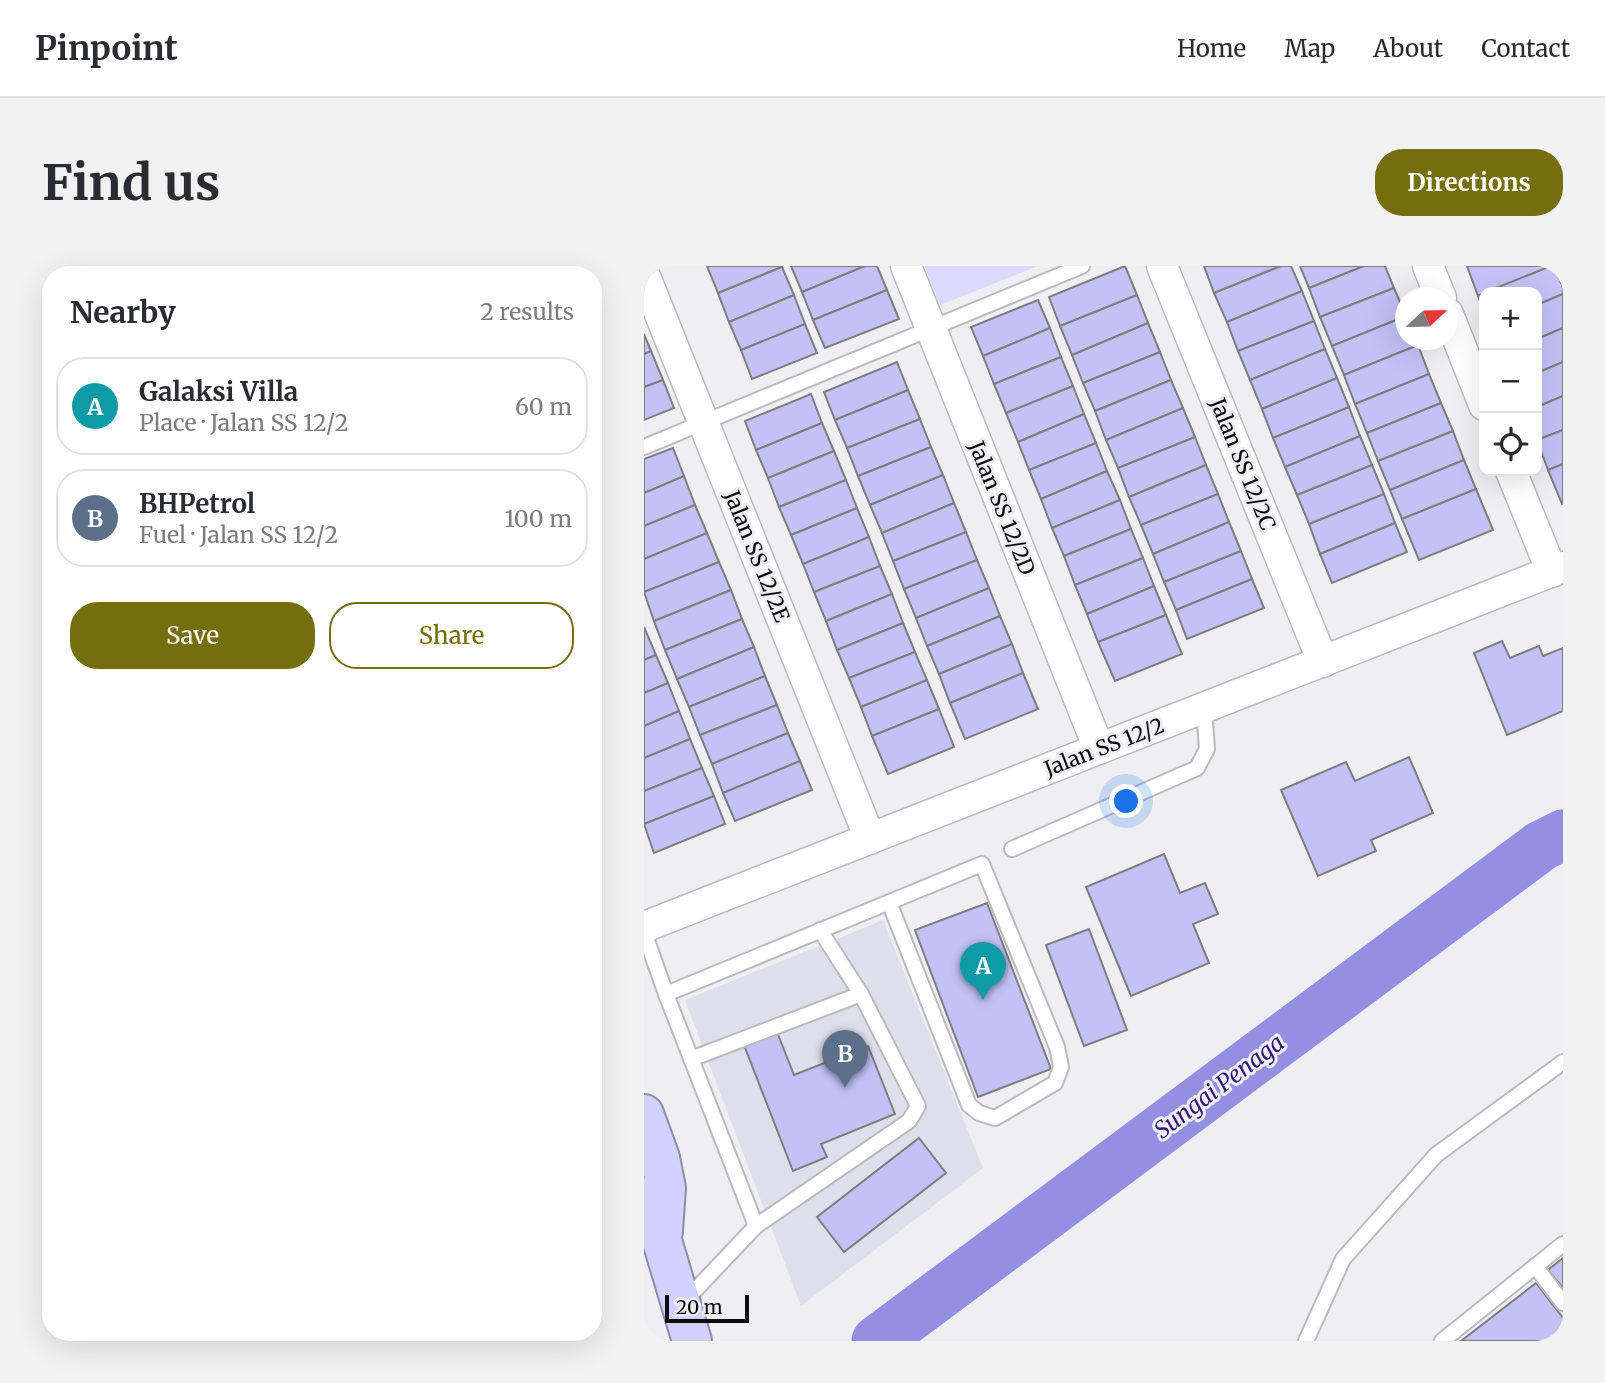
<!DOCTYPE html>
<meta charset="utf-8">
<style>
:root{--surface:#fff;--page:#f2f2f3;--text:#2b2b33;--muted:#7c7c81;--line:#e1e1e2;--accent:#756e0c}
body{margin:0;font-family:Merriweather,serif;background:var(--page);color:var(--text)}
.controls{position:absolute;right:21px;top:21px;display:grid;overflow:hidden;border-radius:14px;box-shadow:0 7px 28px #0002}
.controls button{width:63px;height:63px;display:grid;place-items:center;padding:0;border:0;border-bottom:2px solid var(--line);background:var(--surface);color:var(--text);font:35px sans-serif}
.compass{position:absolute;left:751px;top:21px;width:63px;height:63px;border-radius:50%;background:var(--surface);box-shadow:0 7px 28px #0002;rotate:68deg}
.scale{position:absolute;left:21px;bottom:18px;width:84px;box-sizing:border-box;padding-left:7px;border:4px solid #0c0c0d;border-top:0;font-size:19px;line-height:24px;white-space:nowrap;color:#0c0c0d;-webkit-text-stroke:5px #efeff3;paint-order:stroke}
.you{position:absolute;left:483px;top:536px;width:24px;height:24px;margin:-18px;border:5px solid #fff;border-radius:50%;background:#1a73e8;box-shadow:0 0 0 10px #1a73e833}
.badge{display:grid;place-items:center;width:46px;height:46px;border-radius:50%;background:var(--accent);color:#fff;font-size:23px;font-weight:700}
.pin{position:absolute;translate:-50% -58px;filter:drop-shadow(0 2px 4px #0008)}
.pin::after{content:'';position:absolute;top:37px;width:24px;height:21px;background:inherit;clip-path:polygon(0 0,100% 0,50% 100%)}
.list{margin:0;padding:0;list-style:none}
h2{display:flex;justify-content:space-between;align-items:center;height:91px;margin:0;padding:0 28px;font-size:30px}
h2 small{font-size:23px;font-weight:400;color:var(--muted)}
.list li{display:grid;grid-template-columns:46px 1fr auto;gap:21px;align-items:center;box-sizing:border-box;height:98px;margin:0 14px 14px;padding:0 14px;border:2px solid var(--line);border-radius:28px}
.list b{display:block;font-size:26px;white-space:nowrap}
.list p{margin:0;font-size:23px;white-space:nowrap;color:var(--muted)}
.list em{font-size:23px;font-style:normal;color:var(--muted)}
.actions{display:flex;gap:14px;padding:21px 28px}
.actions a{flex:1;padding:16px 0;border:2px solid var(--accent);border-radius:28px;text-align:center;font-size:24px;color:var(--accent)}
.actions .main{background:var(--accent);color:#fff}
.icon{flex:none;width:38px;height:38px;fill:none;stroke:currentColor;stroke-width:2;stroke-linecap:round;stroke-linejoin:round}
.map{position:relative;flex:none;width:919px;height:1075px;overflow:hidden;border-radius:28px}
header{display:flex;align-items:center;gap:42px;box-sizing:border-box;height:98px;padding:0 35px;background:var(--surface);border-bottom:2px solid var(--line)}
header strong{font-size:33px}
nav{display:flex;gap:38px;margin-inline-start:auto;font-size:24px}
.intro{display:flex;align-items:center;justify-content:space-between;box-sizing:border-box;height:168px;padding:0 42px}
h1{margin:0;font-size:49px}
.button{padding:18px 32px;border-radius:28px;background:var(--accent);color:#fff;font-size:24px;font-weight:700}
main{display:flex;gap:42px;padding:0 42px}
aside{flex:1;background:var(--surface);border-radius:28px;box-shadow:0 7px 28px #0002}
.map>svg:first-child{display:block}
.built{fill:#dedfea}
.green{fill:#d9dafd}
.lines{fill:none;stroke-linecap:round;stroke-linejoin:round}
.river{stroke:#938fe3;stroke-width:51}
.building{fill:#c3c2f7;stroke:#7e7e82;stroke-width:2}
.service-casing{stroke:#bababf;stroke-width:18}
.minor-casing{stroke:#bababf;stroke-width:33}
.motorway-casing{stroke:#8c8caa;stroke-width:42}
.service{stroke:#fff;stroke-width:14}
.minor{stroke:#fff;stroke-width:30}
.motorway{stroke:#d1d1fe;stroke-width:38}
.labels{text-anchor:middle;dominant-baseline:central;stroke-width:6;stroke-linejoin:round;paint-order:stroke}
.street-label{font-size:21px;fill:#0c0c0d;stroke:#efeff3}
.water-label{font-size:23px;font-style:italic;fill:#2f1779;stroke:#efeff3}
</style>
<header>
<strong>Pinpoint</strong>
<nav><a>Home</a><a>Map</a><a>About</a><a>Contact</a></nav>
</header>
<div class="intro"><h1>Find us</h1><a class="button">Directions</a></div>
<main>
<aside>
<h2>Nearby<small>2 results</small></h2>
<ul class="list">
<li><span class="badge" style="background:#0f9aa8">A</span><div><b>Galaksi Villa</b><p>Place · Jalan SS 12/2</p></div><em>60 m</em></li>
<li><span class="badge" style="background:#5c6f8a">B</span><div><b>BHPetrol</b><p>Fuel · Jalan SS 12/2</p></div><em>100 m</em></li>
</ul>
<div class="actions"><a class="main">Save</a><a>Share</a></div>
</aside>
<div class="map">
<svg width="919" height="1075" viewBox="0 0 919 1075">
<rect width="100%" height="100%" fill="#efeff3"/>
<!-- built -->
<polygon class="built" points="239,654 339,902 157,1040 41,734"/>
<!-- green -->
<polygon class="green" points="280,0 394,0 296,39"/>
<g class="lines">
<!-- river -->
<polyline class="river" points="233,1075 897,580 919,569"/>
</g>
<!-- building -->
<g class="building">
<polygon points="63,0 138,0 138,1 74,27"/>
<polygon points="147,0 221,0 158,26"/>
<polygon points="221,0 233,0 243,24 169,54 158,26"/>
<polygon points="481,0 493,29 416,60 405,31"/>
<polygon points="560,0 637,0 570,27"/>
<polygon points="637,0 647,0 658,25 583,56 570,27"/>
<polygon points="656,0 720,0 665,22"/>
<polygon points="720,0 741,0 750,22 676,51 665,22"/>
<polygon points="823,0 907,0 834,30"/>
<polygon points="907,0 910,0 919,22 919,28 893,39 893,26 842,26"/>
<polygon points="138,1 150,29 85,56 74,27"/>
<polygon points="750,22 762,50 688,80 676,51"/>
<polygon points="243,24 255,53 181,82 169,54"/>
<polygon points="658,25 670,55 594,85 583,56"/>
<polygon points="840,27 840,46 834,30"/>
<polygon points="919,28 919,62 893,73 893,39"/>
<polygon points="150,29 161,58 97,84 85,56"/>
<polygon points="493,29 504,57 428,89 416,60"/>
<polygon points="394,34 406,62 339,90 327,61"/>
<polygon points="762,50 762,74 771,74 774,79 700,109 688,80"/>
<polygon points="670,55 681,83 606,114 594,85"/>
<polygon points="504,57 516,86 439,117 428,89"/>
<polygon points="161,58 173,87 108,113 97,84"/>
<polygon points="406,62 417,91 350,118 339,90"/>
<polygon points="919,62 919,96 893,107 893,73"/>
<polygon points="0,68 7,85 0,88"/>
<polygon points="774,79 785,108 711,138 700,109"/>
<polygon points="681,83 693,112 618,143 606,114"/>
<polygon points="7,85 19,114 0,121 0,88"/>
<polygon points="516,86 527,114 451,145 439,117"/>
<polygon points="417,91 429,120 362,147 350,118"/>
<polygon points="253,96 264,124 191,154 180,126"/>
<polygon points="919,96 919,130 893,141 893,107"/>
<polygon points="785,108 797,137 723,167 711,138"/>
<polygon points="693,112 705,141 629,172 618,143"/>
<polygon points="19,114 30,142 0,154 0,121"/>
<polygon points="527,114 539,142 462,174 451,145"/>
<polygon points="429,120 440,148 374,176 362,147"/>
<polygon points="264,124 276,153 203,182 191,154"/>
<polygon points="167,128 178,157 112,184 101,155"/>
<polygon points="919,130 919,164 893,174 893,141"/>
<polygon points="797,137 809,165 734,195 723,167"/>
<polygon points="705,141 716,170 641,201 629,172"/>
<polygon points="539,142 551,171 474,202 462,174"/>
<polygon points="440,148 452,177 385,204 374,176"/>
<polygon points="276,153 287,181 214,210 203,182"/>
<polygon points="178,157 190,185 124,212 112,184"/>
<polygon points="919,164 919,198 904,204 893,174"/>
<polygon points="809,165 820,194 746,224 734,195"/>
<polygon points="716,170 728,199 653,229 641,201"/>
<polygon points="551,171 562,199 485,231 474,202"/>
<polygon points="452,177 463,205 397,233 385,204"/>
<polygon points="287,181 299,209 226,239 214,210"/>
<polygon points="29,182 40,210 0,227 0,193"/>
<polygon points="190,185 202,214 135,241 124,212"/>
<polygon points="820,194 832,223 758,253 746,224"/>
<polygon points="919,198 919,237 918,238 904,204"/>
<polygon points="562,199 574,228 497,259 485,231"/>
<polygon points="728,199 740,228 665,258 653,229"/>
<polygon points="463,205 476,234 408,262 397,233"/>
<polygon points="299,209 310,237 238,267 226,239"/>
<polygon points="40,210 51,239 0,260 0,227"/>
<polygon points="202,214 213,242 147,269 135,241"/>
<polygon points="832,223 849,264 775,294 758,253"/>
<polygon points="574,228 585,256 509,288 497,259"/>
<polygon points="740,228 751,257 676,288 665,258"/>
<polygon points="476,234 487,263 420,290 408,262"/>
<polygon points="310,237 322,266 249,295 238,267"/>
<polygon points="51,239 63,267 0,293 0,260"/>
<polygon points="213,242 225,271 159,298 147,269"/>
<polygon points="585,256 597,285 520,316 509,288"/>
<polygon points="751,257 763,286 688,317 676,288"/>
<polygon points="487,263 499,292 431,319 420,290"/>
<polygon points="322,266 333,294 260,323 249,295"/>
<polygon points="63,267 75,296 0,326 0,293"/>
<polygon points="225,271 236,300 170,326 159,298"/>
<polygon points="597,285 608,313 532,344 520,316"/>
<polygon points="499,292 510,320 443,348 431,319"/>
<polygon points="333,294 345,322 272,352 260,323"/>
<polygon points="75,296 87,324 10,355 0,326"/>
<polygon points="236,300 248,328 182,355 170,326"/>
<polygon points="608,313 620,342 543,373 532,344"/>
<polygon points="510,320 522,349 454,376 443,348"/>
<polygon points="345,322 356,350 283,380 272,352"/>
<polygon points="87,324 98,353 21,384 10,355"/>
<polygon points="248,328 259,357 193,384 182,355"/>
<polygon points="522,349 538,388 471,415 454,376"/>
<polygon points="356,350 368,378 295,408 283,380"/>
<polygon points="98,353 110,381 33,413 21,384"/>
<polygon points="259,357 271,386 205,412 193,384"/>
<polygon points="0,361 12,389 0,394"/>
<polygon points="858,375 866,392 895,380 899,390 919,382 919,445 863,469 830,387"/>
<polygon points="368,378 379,407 306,437 295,408"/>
<polygon points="110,381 121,410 45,441 33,413"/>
<polygon points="271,386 283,414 217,441 205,412"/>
<polygon points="12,389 24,417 0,427 0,394"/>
<polygon points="379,407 394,443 321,473 306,437"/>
<polygon points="121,410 133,439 56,469 45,441"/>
<polygon points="283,414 295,443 228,470 217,441"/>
<polygon points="24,417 35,445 0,460 0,427"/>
<polygon points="133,439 144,467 68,498 56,469"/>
<polygon points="295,443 310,481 244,508 228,470"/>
<polygon points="35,445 46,473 0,492 0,460"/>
<polygon points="144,467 156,495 79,527 68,498"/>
<polygon points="46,473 58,502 0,525 0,492"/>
<polygon points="765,491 789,547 727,574 732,585 674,610 637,524 702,496 711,515"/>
<polygon points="156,495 168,524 91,555 79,527"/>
<polygon points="58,502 70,530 0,558 0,525"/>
<polygon points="70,530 81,558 10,587 0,558"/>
<polygon points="520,588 536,627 561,617 574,648 549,658 565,697 487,730 442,621"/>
<polygon points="343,637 407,803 334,831 271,664"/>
<polygon points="445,663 483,764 440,780 402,679"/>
<polygon points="133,766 150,809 224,780 251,848 177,878 183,891 149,905 100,779"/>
<polygon points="275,872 302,907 200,986 173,951"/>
<polygon points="919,992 919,1022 904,1004"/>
<polygon points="892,1017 919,1052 919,1075 817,1075"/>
</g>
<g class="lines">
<!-- service casing -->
<g class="service-casing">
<g id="service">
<polyline points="0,181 438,0"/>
<polyline points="368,583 553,502 563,483 560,442"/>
<polyline points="0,666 22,728 112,960"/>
<polyline points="22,728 338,598 413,781 417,801 411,817 351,852 335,847 325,839 245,636"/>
<polyline points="47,793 217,728"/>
<polyline points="891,1000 919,1037"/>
<polyline points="40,1036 112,960 265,855 274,840 217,728 176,664"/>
<polyline points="662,1075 699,993 792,889 919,796"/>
<polyline points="798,1075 919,978"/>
</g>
</g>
<!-- minor casing -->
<g class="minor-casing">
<g id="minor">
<polyline points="262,0 455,483"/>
<polyline points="518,0 679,396"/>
<polyline points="784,0 797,32"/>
<polyline points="0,8 226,573"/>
<polyline points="804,48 840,139"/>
<polyline points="867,205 908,306"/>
<polyline points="0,661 919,301"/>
</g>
</g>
<!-- motorway casing -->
<g class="motorway-casing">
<g id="motorway">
<polyline points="0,848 16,892 22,922 19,965"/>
<polyline points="0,931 19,978 48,1075"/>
</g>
</g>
<!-- service -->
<use href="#service" class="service"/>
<!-- minor -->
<use href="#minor" class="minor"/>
<!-- motorway -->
<use href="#motorway" class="motorway"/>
</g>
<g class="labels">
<!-- street labels -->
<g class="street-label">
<text transform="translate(599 198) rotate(68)">Jalan SS 12/2C</text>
<text transform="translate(358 242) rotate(68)">Jalan SS 12/2D</text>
<text transform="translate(113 290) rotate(68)">Jalan SS 12/2E</text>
<text transform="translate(460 481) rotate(-21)">Jalan SS 12/2</text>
</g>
<!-- water labels -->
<g class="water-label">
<text transform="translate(575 820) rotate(-37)">Sungai Penaga</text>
</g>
</g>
</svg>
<div class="controls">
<button>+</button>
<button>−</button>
<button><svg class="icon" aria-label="locate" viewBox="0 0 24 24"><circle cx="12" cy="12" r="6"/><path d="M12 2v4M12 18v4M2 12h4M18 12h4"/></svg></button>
</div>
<svg class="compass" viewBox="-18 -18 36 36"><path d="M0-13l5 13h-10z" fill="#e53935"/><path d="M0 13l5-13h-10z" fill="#7c7c81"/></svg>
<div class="scale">20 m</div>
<div class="you"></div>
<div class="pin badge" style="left:339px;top:734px;background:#0f9aa8">A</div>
<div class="pin badge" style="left:201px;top:822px;background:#5c6f8a">B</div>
</div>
</main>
